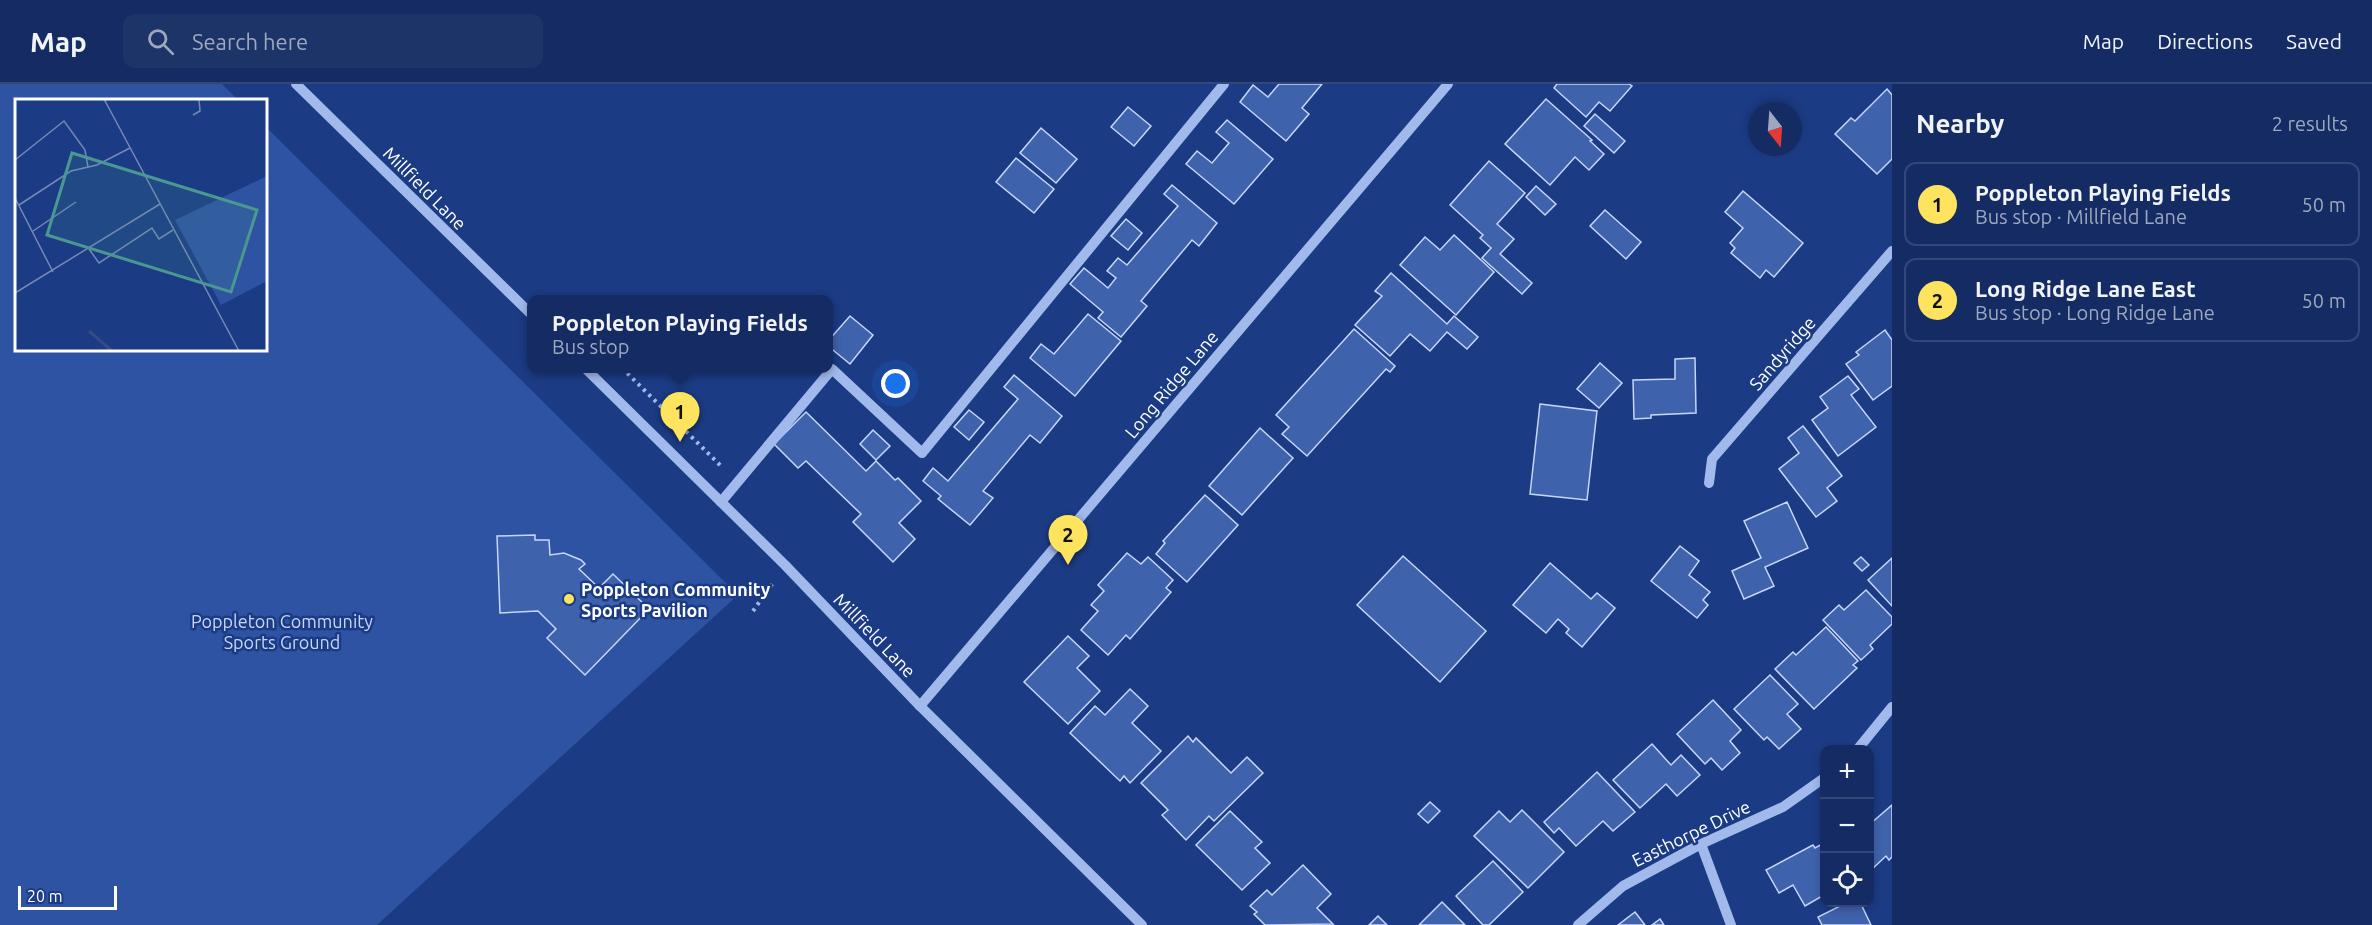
<!DOCTYPE html>
<meta charset="utf-8">
<style>
:root{--surface:#142c63;--page:#1d3469;--text:#f1f3f6;--muted:#9da7be;--line:#334878;--accent:#fde35e}
body{margin:0;font-family:Ubuntu,sans-serif;background:var(--page);color:var(--text)}
.controls{position:absolute;right:18px;bottom:18px;display:grid;overflow:hidden;border-radius:12px;box-shadow:0 3px 9px #0003}
.controls button{width:54px;height:54px;display:grid;place-items:center;padding:0;border:0;border-bottom:2px solid var(--line);background:var(--surface);color:var(--text);font:30px sans-serif}
.compass{position:absolute;left:1748px;top:18px;width:54px;height:54px;border-radius:50%;background:var(--surface);box-shadow:0 3px 9px #0003;rotate:163deg}
.scale{position:absolute;left:18px;bottom:15px;width:99px;box-sizing:border-box;padding-left:6px;border:3px solid #fff;border-top:0;font-size:16px;line-height:21px;white-space:nowrap;color:#fff;-webkit-text-stroke:4px #1b3b84;paint-order:stroke}
.you{position:absolute;left:896px;top:300px;width:21px;height:21px;margin:-15px;border:4px solid #fff;border-radius:50%;background:#1a73e8;box-shadow:0 0 0 9px #1a73e833}
.badge{display:grid;place-items:center;width:39px;height:39px;border-radius:50%;background:var(--accent);color:#111;font-size:20px;font-weight:700}
.pin{position:absolute;translate:-50% -50px;filter:drop-shadow(0 2px 3px #0008)}
.pin::after{content:'';position:absolute;top:32px;width:21px;height:18px;background:inherit;clip-path:polygon(0 0,100% 0,50% 100%)}
.popup{position:absolute;left:527px;top:211px;width:306px;height:78px;box-sizing:border-box;display:grid;place-content:center;border-radius:12px;background:var(--surface);filter:drop-shadow(0 2px 4px #0005);font-size:20px;white-space:nowrap;color:var(--muted)}
.popup b{font-size:22px;color:var(--text)}
.popup::after{content:'';position:absolute;left:50%;top:100%;margin-left:-12px;border:12px solid transparent;border-top-color:var(--surface)}
.list{margin:0;padding:0;list-style:none}
h2{display:flex;justify-content:space-between;align-items:center;height:78px;margin:0;padding:0 24px;font-size:26px}
h2 small{font-size:20px;font-weight:400;color:var(--muted)}
.list li{display:grid;grid-template-columns:39px 1fr auto;gap:18px;align-items:center;box-sizing:border-box;height:84px;margin:0 12px 12px;padding:0 12px;border:2px solid var(--line);border-radius:12px}
.list b{display:block;font-size:22px;white-space:nowrap}
.list p{margin:0;font-size:20px;white-space:nowrap;color:var(--muted)}
.list em{font-size:20px;font-style:normal;color:var(--muted)}
.icon{flex:none;width:33px;height:33px;fill:none;stroke:currentColor;stroke-width:2;stroke-linecap:round;stroke-linejoin:round}
.map{position:relative;flex:none;width:1892px;height:841px;overflow:hidden}
header{display:flex;align-items:center;gap:36px;box-sizing:border-box;height:84px;padding:0 30px;background:var(--surface);border-bottom:2px solid var(--line)}
header strong{font-size:28px}
nav{display:flex;gap:33px;margin-inline-start:auto;font-size:21px}
.search{width:420px;height:54px;background:var(--page);display:flex;align-items:center;gap:15px;box-sizing:border-box;padding:0 21px;border-radius:12px;color:var(--muted);font-size:22px}
main{display:flex}
aside{flex:1;background:var(--surface)}
.map>svg:first-child{display:block}
.green{fill:#2e53a2}
.building{fill:#3f62ac;stroke:#c6d6f8;stroke-width:1.5}
.lines{fill:none;stroke-linecap:round;stroke-linejoin:round}
.path{stroke:#a1b9eb;stroke-width:4;stroke-dasharray:3 4.5;stroke-linecap:butt}
.minor{stroke:#a1b9eb;stroke-width:10}
.poi-dot{fill:#fde35e;stroke:#1b3b84;stroke-width:2}
.labels{text-anchor:middle;dominant-baseline:central;stroke-width:5;stroke-linejoin:round;paint-order:stroke}
.street-label{font-size:18px;fill:#fff;stroke:#1b3b84}
.poi-label{font-size:18px;font-weight:bold;fill:#fff;stroke:#1b3b84;text-anchor:start}
.park-label{font-size:18px;fill:#c6d6f8;stroke:#1b3b84}
.inset-river{fill:none;stroke:#344c83;stroke-width:3}
.inset-road{fill:none;stroke:#7689b5;stroke-width:1.5}
.view{fill:#4b9892;fill-opacity:0.15;stroke:#4b9892;stroke-width:3}
.inset-edge{fill:none;stroke:#fff;stroke-width:3}
</style>
<header>
<strong>Map</strong>
<div class="search"><svg class="icon" aria-label="search" viewBox="0 0 24 24"><circle cx="10" cy="10" r="6"/><path d="M15 15l6 6"/></svg>Search here</div>
<nav><a>Map</a><a>Directions</a><a>Saved</a></nav>
</header>
<main>
<div class="map">
<svg width="1892" height="841" viewBox="0 0 1892 841">
<rect width="100%" height="100%" fill="#1b3b84"/>
<!-- green -->
<polygon class="green" points="0,0 222,0 238,16 16,16 16,266 266,266 266,43 738,511 377,841 0,841"/>
<!-- building -->
<g class="building">
<polygon points="1279,0 1322,0 1302,24 1309,30 1286,57 1240,18 1253,1 1268,13"/>
<polygon points="1557,0 1629,0 1632,2 1610,27 1599,18 1586,33 1554,4"/>
<polygon points="1887,5 1892,11 1892,75 1877,90 1835,50 1851,34 1855,37"/>
<polygon points="1546,15 1592,56 1590,57 1604,70 1589,86 1575,73 1550,101 1505,60"/>
<polygon points="1128,23 1151,42 1134,62 1111,43"/>
<polygon points="1595,30 1625,57 1614,69 1584,42"/>
<polygon points="1227,36 1273,75 1234,120 1186,80 1197,67 1212,79 1229,59 1216,48"/>
<polygon points="1041,44 1077,75 1056,99 1020,69"/>
<polygon points="1016,74 1054,105 1034,129 996,98"/>
<polygon points="1489,77 1525,109 1497,140 1514,155 1500,170 1532,199 1522,210 1482,174 1491,164 1480,154 1483,151 1450,121"/>
<polygon points="1172,101 1217,139 1199,162 1192,156 1141,217 1147,222 1121,253 1098,234 1103,228 1070,200 1084,184 1108,204 1116,194 1107,187 1118,174 1127,181 1178,122 1164,110"/>
<polygon points="1536,102 1556,120 1545,131 1526,113"/>
<polygon points="1743,107 1803,159 1774,193 1766,186 1760,194 1731,169 1735,164 1730,159 1743,144 1725,128"/>
<polygon points="1605,126 1641,158 1626,175 1590,142"/>
<polygon points="1126,135 1142,149 1128,166 1111,152"/>
<polygon points="1454,151 1494,188 1456,231 1400,181 1425,153 1440,166"/>
<polygon points="1391,189 1447,240 1454,232 1478,253 1467,265 1447,248 1430,267 1410,250 1390,272 1355,241 1382,212 1375,207"/>
<polygon points="1088,230 1121,257 1075,312 1030,274 1041,260 1054,270"/>
<polygon points="850,232 873,251 850,280 828,262 828,257"/>
<polygon points="1354,245 1395,282 1390,288 1386,285 1307,372 1282,350 1289,343 1276,331"/>
<polygon points="1885,246 1892,256 1892,302 1873,316 1846,280 1859,271 1856,268"/>
<polygon points="1695,274 1696,329 1651,331 1651,334 1634,335 1633,296 1675,295 1675,275"/>
<polygon points="1600,279 1622,299 1599,324 1577,305"/>
<polygon points="1014,291 1062,332 1040,359 1030,351 983,407 993,414 970,441 938,415 941,412 923,397 933,384 948,397 1018,315 1004,303"/>
<polygon points="1848,292 1859,305 1851,311 1876,343 1838,372 1812,336 1828,324 1820,313"/>
<polygon points="1540,320 1597,327 1587,416 1530,410"/>
<polygon points="969,326 984,338 969,356 954,343"/>
<polygon points="806,328 866,387 876,377 895,396 898,394 921,417 899,439 915,455 893,478 853,438 861,430 806,377 798,384 774,360"/>
<polygon points="1803,342 1842,392 1827,404 1837,417 1816,433 1779,385 1799,369 1788,354"/>
<polygon points="1260,344 1293,374 1242,431 1209,402"/>
<polygon points="873,346 890,362 876,376 860,360"/>
<polygon points="1205,411 1238,441 1187,498 1156,470 1165,459 1163,457"/>
<polygon points="1787,418 1808,464 1765,483 1774,502 1744,515 1732,487 1761,474 1744,437"/>
<polygon points="535,451 535,456 549,456 550,471 564,469 581,476 585,480 579,485 599,504 613,490 649,525 585,591 547,554 556,545 538,527 500,529 497,452"/>
<polygon points="1680,462 1699,477 1689,491 1710,508 1703,516 1708,521 1697,534 1651,497"/>
<polygon points="1127,469 1141,480 1148,473 1173,496 1166,504 1171,508 1130,555 1126,551 1108,571 1081,546 1098,527 1091,521 1104,507 1098,501"/>
<polygon points="1403,472 1486,547 1440,598 1357,521"/>
<polygon points="1861,473 1869,481 1862,487 1854,479"/>
<polygon points="1892,474 1892,522 1868,496"/>
<polygon points="1550,479 1591,515 1597,509 1615,524 1582,563 1566,549 1569,545 1558,535 1546,549 1513,521"/>
<polygon points="1866,506 1892,533 1892,540 1870,561 1873,565 1861,576 1823,536 1839,521 1844,526"/>
<polygon points="1826,543 1858,577 1853,581 1857,584 1814,625 1775,585 1793,568 1796,571"/>
<polygon points="1068,552 1089,572 1077,584 1100,607 1068,640 1024,598"/>
<polygon points="1770,591 1798,620 1787,630 1801,645 1779,665 1767,653 1764,656 1734,625"/>
<polygon points="1130,605 1148,622 1132,639 1161,667 1130,699 1124,692 1120,697 1070,649 1095,622 1105,631"/>
<polygon points="1713,616 1741,646 1730,657 1740,669 1722,686 1711,674 1705,680 1677,650"/>
<polygon points="1188,652 1193,658 1196,654 1231,689 1247,673 1263,689 1214,737 1209,732 1186,756 1162,731 1168,726 1141,699"/>
<polygon points="1652,660 1671,681 1681,671 1700,691 1677,712 1666,700 1640,724 1613,696"/>
<polygon points="1597,688 1635,728 1613,747 1603,737 1576,762 1559,744 1554,749 1544,738"/>
<polygon points="1430,718 1440,727 1428,739 1418,730"/>
<polygon points="1892,721 1892,773 1889,776 1886,772 1871,786 1870,740"/>
<polygon points="1522,726 1564,768 1528,804 1474,752 1499,727 1510,738"/>
<polygon points="1230,727 1262,758 1255,764 1270,779 1242,806 1196,761"/>
<polygon points="1824,759 1824,811 1805,822 1793,801 1779,809 1766,786 1813,761 1815,764"/>
<polygon points="1493,777 1523,808 1489,841 1483,841 1456,812"/>
<polygon points="1303,781 1331,810 1317,824 1333,840 1265,841 1254,830 1257,828 1250,822 1267,806 1272,811"/>
<polygon points="1442,818 1465,841 1419,841"/>
<polygon points="1848,818 1860,818 1871,841 1822,841 1818,833"/>
<polygon points="1635,828 1645,841 1618,841"/>
<polygon points="1378,832 1387,841 1369,841"/>
<polygon points="1660,835 1664,841 1652,841"/>
</g>
<g class="lines">
<!-- path -->
<g class="path">
<polyline points="622,284 722,383"/>
<polyline points="753,527 773,499"/>
</g>
<!-- minor -->
<g class="minor">
<polyline points="296,0 532,231"/>
<polyline points="585,284 785,481 920,622 1142,841"/>
<polyline points="1709,399 1712,375 1892,167"/>
<polyline points="721,418 832,285 922,369 1224,0"/>
<polyline points="920,622 1448,0"/>
<polyline points="1857,666 1892,623"/>
<polyline points="1701,760 1731,841"/>
<polyline points="1578,841 1623,802 1701,760 1783,723 1824,694"/>
</g>
</g>
<!-- markers -->
<circle class="poi-dot" cx="569" cy="515" r="6"/>
<g class="labels">
<!-- street labels -->
<g class="street-label">
<text transform="translate(425 104) rotate(45)">Millfield Lane</text>
<text transform="translate(1782 269) rotate(-49)">Sandyridge</text>
<text transform="translate(1171 300) rotate(-50)">Long Ridge Lane</text>
<text transform="translate(875 551) rotate(46)">Millfield Lane</text>
<text transform="translate(1691 749) rotate(-26)">Easthorpe Drive</text>
</g>
<!-- poi labels -->
<g class="poi-label">
<text x="581" y="505">Poppleton Community<tspan x="581" dy="21">Sports Pavilion</tspan></text>
</g>
<!-- park labels -->
<g class="park-label">
<text x="282" y="537">Poppleton Community<tspan x="282" dy="21">Sports Ground</tspan></text>
</g>
</g>
<!-- overview -->
<g transform="translate(15 15)">
<rect width="252" height="252" fill="#1b3b84"/>
<path d="M 252,77 L 252,182 L 206,206 L 160,121 Z" fill="#2e53a2"/>
<path class="inset-river" d="M 74,232 L 97,252"/>
<path class="inset-road" d="M 89,0 L 224,252M 178,16 L 185,12 L 184,0M 0,61 L 49,22 L 70,51 L 73,68M 0,99 L 38,173M 4,106 L 56,72 L 82,66 L 115,49M 18,132 L 61,103M 74,150 L 84,164 L 137,129 L 144,140 L 158,131M 0,194 L 145,105"/>
<path class="view" d="M 57,54 L 242,111 L 216,193 L 32,136 Z"/>
<rect width="252" height="252" class="inset-edge"/>
</g>
</svg>
<div class="controls">
<button>+</button>
<button>−</button>
<button><svg class="icon" aria-label="locate" viewBox="0 0 24 24"><circle cx="12" cy="12" r="6"/><path d="M12 2v4M12 18v4M2 12h4M18 12h4"/></svg></button>
</div>
<svg class="compass" viewBox="-18 -18 36 36"><path d="M0-13l5 13h-10z" fill="#e53935"/><path d="M0 13l5-13h-10z" fill="#9da7be"/></svg>
<div class="scale">20 m</div>
<div class="you"></div>
<div class="pin badge" style="left:680px;top:358px">1</div>
<div class="popup"><b>Poppleton Playing Fields</b>Bus stop</div>
<div class="pin badge" style="left:1068px;top:481px">2</div>
</div>
<aside>
<h2>Nearby<small>2 results</small></h2>
<ul class="list">
<li><span class="badge">1</span><div><b>Poppleton Playing Fields</b><p>Bus stop · Millfield Lane</p></div><em>50 m</em></li>
<li><span class="badge">2</span><div><b>Long Ridge Lane East</b><p>Bus stop · Long Ridge Lane</p></div><em>50 m</em></li>
</ul>
</aside>
</main>
